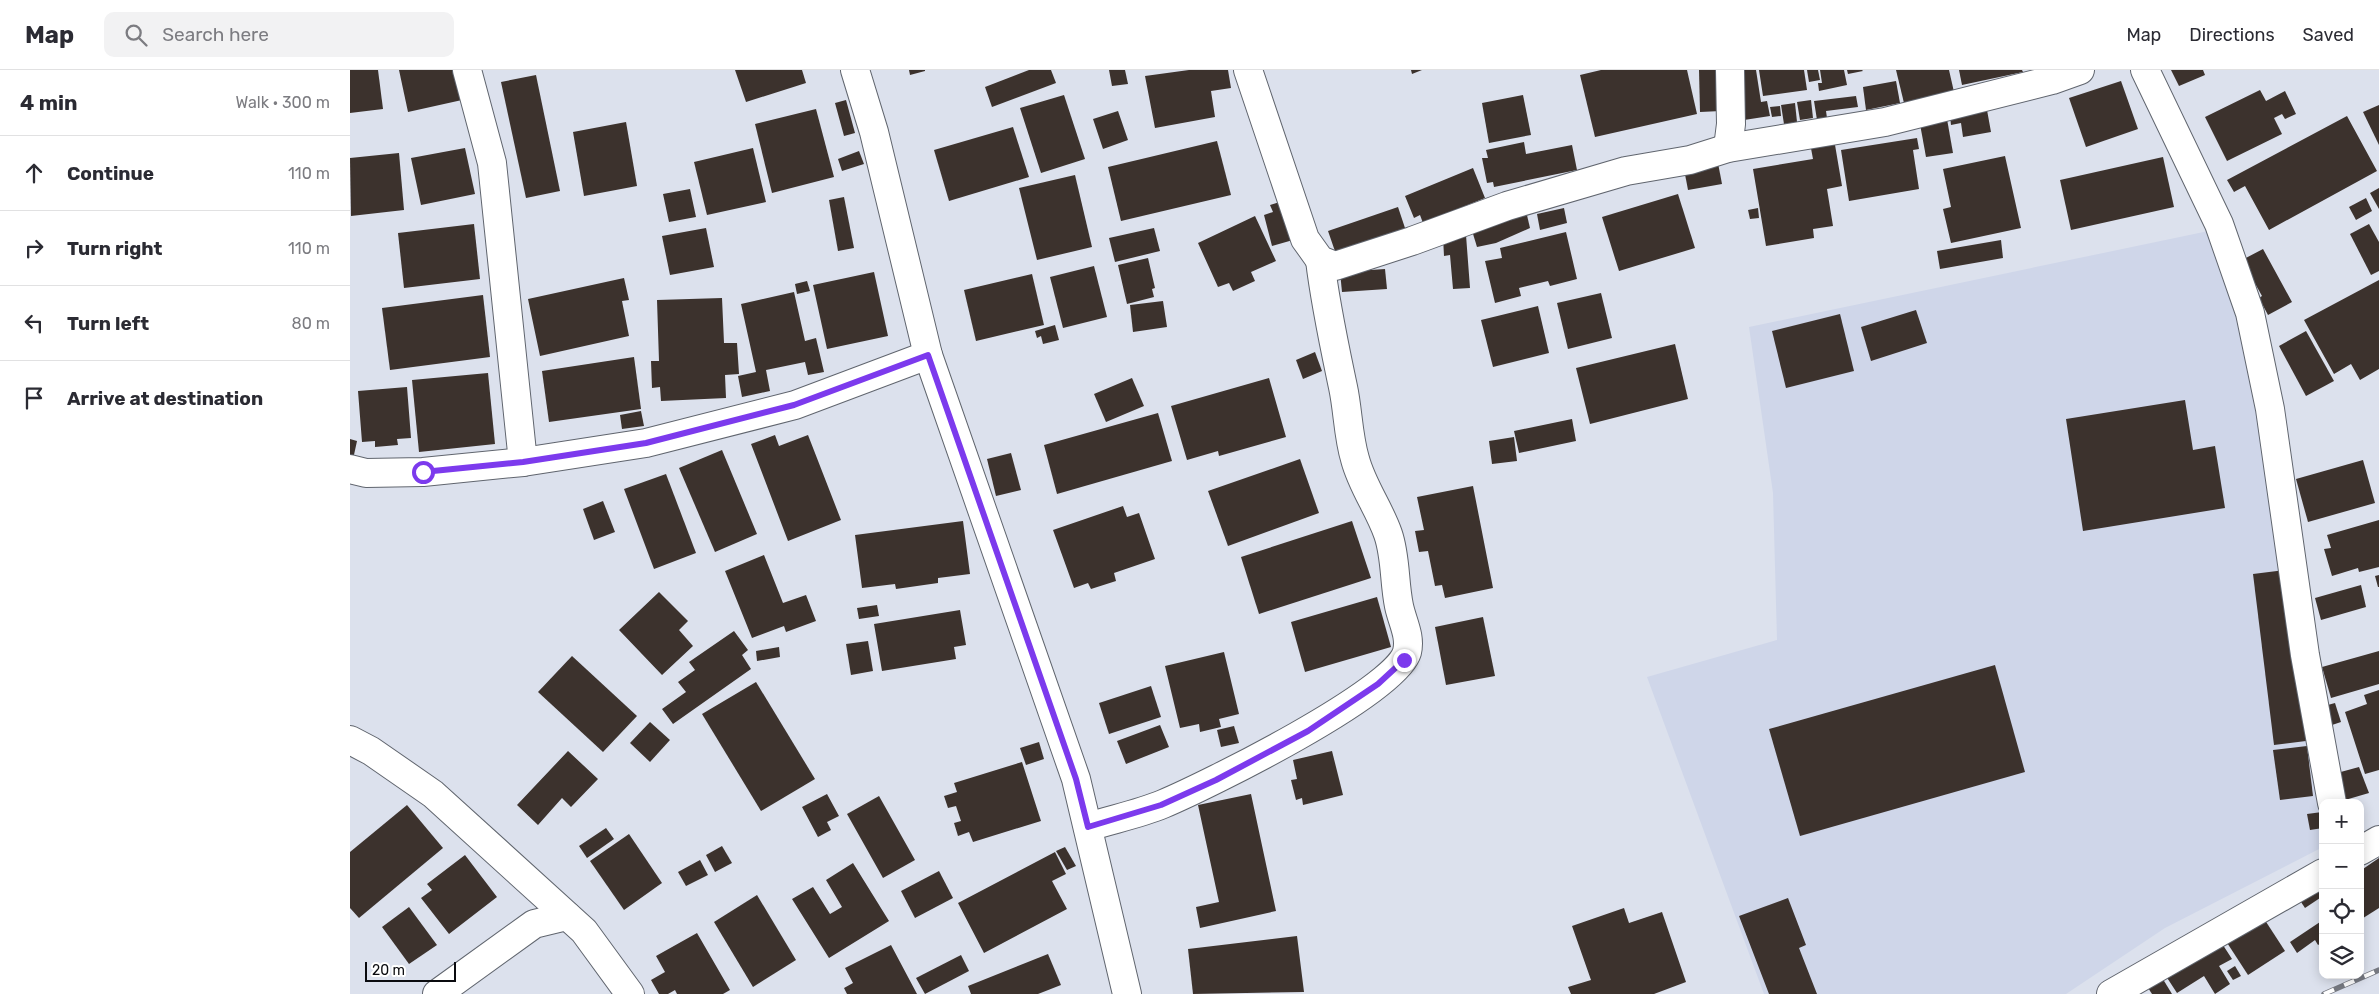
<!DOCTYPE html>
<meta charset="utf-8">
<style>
:root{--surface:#fff;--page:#f2f2f3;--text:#2b2b33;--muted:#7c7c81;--line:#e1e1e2}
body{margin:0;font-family:Rubik,sans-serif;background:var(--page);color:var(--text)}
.controls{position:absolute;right:15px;bottom:15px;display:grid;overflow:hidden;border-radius:10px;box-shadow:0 2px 12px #0003}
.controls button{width:45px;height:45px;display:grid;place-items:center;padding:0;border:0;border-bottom:1px solid var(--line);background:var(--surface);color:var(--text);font:25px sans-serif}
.scale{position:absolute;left:15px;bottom:12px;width:91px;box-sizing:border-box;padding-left:5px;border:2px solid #0a0b0f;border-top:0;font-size:14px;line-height:18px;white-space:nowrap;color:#0a0b0f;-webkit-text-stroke:4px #fff;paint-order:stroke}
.stop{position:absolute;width:15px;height:15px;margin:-11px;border:4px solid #7c3aed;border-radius:50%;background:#fff}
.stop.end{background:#7c3aed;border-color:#fff;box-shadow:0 1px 5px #0008}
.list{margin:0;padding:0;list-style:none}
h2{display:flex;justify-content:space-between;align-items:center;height:65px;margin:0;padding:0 20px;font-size:21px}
h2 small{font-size:16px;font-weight:400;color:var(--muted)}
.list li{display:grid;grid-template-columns:32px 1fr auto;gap:15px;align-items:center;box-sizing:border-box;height:75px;padding:0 20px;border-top:1px solid var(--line)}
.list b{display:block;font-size:19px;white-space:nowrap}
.list em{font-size:16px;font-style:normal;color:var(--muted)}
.icon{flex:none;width:28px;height:28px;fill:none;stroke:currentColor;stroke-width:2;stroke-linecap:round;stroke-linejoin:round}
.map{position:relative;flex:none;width:2029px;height:924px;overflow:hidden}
header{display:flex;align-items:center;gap:30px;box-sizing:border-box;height:70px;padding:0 25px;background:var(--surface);border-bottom:1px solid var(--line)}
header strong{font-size:24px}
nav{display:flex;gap:28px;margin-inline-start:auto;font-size:18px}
.search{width:350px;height:45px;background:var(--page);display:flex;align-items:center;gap:12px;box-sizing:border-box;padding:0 18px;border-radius:10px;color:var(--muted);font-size:19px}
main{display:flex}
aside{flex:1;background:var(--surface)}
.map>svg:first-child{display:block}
.built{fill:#cfd6e9}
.building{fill:#3c322d}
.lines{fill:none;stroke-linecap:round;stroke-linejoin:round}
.minor-casing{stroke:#60656e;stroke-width:30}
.minor{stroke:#fff;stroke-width:28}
.rail-casing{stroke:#767981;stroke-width:5.5}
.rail{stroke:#fff;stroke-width:4;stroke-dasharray:11;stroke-linecap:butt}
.route{stroke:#7c3aed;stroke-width:6}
</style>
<header>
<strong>Map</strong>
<div class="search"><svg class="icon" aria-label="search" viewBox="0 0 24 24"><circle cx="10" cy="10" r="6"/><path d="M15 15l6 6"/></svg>Search here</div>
<nav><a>Map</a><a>Directions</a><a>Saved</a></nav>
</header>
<main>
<aside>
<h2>4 min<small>Walk · 300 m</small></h2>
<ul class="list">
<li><svg class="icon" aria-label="ahead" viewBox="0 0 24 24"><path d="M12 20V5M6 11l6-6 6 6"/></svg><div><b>Continue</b></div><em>110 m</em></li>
<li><svg class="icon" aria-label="right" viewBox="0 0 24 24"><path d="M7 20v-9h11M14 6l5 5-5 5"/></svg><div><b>Turn right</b></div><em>110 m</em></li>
<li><svg class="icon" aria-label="left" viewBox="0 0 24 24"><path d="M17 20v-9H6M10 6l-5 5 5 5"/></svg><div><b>Turn left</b></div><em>80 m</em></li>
<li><svg class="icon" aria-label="arrive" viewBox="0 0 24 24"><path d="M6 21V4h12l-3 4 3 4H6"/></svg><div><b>Arrive at destination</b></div></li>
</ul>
</aside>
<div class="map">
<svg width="2029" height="924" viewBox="0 0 2029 924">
<rect width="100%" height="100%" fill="#dce1ed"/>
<!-- built -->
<polygon class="built" points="1868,159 1894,238 1973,733 1973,777 1815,858 1716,924 1414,924 1297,607 1427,570 1423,423 1399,257"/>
<!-- building -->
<g class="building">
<polygon points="0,0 28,0 33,39 0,43"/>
<polygon points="49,0 105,0 112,30 58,42"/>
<polygon points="385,0 452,0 456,13 396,32"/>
<polygon points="559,0 575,0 575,1 560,5"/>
<polygon points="679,0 701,0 706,13 642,37 635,17"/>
<polygon points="759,0 775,0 778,14 762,16"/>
<polygon points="839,0 878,0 881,18 861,21 865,47 805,58 795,6"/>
<polygon points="1061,0 1072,0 1062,4"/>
<polygon points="1251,0 1337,0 1347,44 1245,67 1230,5"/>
<polygon points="1349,0 1370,0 1371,41 1350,42"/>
<polygon points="1387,0 1406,0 1411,32 1417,31 1420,46 1394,50"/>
<polygon points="1409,0 1454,0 1457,20 1413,26"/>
<polygon points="1457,0 1468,0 1470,10 1459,12"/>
<polygon points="1470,0 1494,0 1497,15 1469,21 1468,13 1472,13"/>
<polygon points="1497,0 1512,0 1513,1 1498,4"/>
<polygon points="1546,0 1599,0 1604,22 1554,33"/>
<polygon points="1609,0 1672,0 1673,2 1612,15"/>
<polygon points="1821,0 1853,0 1855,5 1829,16"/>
<polygon points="186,5 210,121 176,128 151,12"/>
<polygon points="1546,11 1550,33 1516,40 1513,17"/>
<polygon points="1771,11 1788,59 1736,77 1719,28"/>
<polygon points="1910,20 1916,31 1935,21 1946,44 1935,49 1932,44 1924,48 1932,64 1877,91 1855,47"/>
<polygon points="714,25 735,89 691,103 670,38"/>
<polygon points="1173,25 1181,65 1139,73 1132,33"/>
<polygon points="1506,26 1508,37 1476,41 1477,48 1467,50 1464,31"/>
<polygon points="496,30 505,63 494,66 485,33"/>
<polygon points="1461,30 1463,48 1450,50 1447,32"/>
<polygon points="1445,33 1447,52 1434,54 1431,35"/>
<polygon points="2029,35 2029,75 2013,42"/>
<polygon points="1430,36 1431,46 1422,47 1420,37"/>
<polygon points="466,39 484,107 422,123 405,54"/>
<polygon points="1637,40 1641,62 1613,67 1611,53 1601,55 1600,46"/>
<polygon points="768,41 778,70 753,79 743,49"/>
<polygon points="1997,46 2027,101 1919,160 1895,116 1884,122 1877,110"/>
<polygon points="1597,49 1603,83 1576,87 1570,54"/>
<polygon points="276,52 287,116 234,126 223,62"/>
<polygon points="663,57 679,107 599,131 584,80"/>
<polygon points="1567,68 1569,79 1563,80 1569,119 1499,131 1491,80"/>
<polygon points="1484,69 1492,116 1477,119 1483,156 1463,159 1464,168 1416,176 1403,99 1463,89 1460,73"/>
<polygon points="867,71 881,125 771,151 758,97"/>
<polygon points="1174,72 1176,84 1222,75 1227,100 1144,117 1143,112 1137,113 1132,88 1138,88 1136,80"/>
<polygon points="115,78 125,124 71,135 61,88"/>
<polygon points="403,78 416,132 357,145 344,92"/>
<polygon points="509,81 514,94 492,101 488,89"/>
<polygon points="49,83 54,140 1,146 0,88"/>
<polygon points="1655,86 1671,158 1601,173 1593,139 1601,137 1593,99"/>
<polygon points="1813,87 1824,137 1721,160 1710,110"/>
<polygon points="1368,93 1372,114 1338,120 1334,99"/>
<polygon points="1123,98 1135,128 1073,153 1070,145 1064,148 1055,126"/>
<polygon points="725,105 742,177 687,190 669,118"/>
<polygon points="2029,118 2029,139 2020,123"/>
<polygon points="340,119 346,147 319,152 313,124"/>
<polygon points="1328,124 1345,178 1269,201 1252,147"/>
<polygon points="494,127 504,178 488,181 479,130"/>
<polygon points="2016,128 2022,141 2006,150 1999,137"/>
<polygon points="933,131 943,170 922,176 914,145 923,142 920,135"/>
<polygon points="1048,137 1057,164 987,187 978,161"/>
<polygon points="1214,138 1217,153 1190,160 1187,144"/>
<polygon points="1408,138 1409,148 1400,149 1398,140"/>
<polygon points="1176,141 1180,158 1146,173 1127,177 1120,154"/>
<polygon points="905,146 926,191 901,202 905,211 883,221 879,213 868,217 848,173"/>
<polygon points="124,154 130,209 54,218 48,163"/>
<polygon points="2019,154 2029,172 2029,201 2021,205 2000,164"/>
<polygon points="356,158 364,197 320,205 312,166"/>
<polygon points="804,158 810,181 765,192 759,168"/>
<polygon points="1216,162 1227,209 1200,216 1198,211 1169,218 1171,226 1145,233 1135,191 1152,188 1150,178"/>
<polygon points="1116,165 1120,218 1103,219 1100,185 1094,186 1093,167"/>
<polygon points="1651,170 1653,188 1590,199 1587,181"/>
<polygon points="1913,179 1942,232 1918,245 1909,228 1912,226 1892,190"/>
<polygon points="798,188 805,218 802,219 804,227 777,234 768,195"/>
<polygon points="744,196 757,247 713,258 700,207"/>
<polygon points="1035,199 1037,219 992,222 990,202"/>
<polygon points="524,202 538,266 477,279 463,215"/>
<polygon points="682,204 694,255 626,271 614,220"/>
<polygon points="274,208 279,230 272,231 279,266 190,286 178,229"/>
<polygon points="2029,210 2029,299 2010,310 2001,294 1984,304 1954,250"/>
<polygon points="457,211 460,221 447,224 445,214"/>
<polygon points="444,222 455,271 466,268 474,302 458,305 455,292 416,300 420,321 392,327 388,306 406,302 391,234"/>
<polygon points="1251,223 1262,268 1218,279 1207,233"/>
<polygon points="133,225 140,287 40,300 32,238"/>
<polygon points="372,228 374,273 387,273 389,304 375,305 376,328 311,331 310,317 302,318 301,291 309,291 307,230"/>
<polygon points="813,231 817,257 783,262 780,235"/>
<polygon points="1188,236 1199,283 1143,297 1131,250"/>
<polygon points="1566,240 1577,273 1521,291 1511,257"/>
<polygon points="1490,244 1504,301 1436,318 1422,261"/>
<polygon points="705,255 709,270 693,274 691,266 687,268 685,261"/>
<polygon points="1956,261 1984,311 1956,326 1929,276"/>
<polygon points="1325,274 1338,329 1240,354 1226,298"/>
<polygon points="965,282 972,301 953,309 946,290"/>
<polygon points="284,287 291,339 199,352 192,301"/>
<polygon points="138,303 145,374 69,382 62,310"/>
<polygon points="782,308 794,336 756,352 744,324"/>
<polygon points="919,308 936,367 869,386 868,381 837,390 821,336"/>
<polygon points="57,317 61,368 47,369 48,375 25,377 25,371 12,372 8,321"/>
<polygon points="1835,330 1843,380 1865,376 1875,438 1733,461 1716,349"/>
<polygon points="291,341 294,356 272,359 270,345"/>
<polygon points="808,343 822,391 707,424 694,375"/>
<polygon points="1222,349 1226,371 1169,383 1164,361"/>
<polygon points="425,365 429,376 458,365 491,450 438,471 401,374"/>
<polygon points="1164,367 1167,391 1142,394 1139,371"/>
<polygon points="0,369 7,371 2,394 0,393"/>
<polygon points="372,380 407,464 365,482 329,398"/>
<polygon points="661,383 671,420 646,426 637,389"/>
<polygon points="950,389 969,443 878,476 858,421"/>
<polygon points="2013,390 2025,433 1958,452 1946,409"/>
<polygon points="316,404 346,483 304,499 274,419"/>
<polygon points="1123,416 1143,518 1095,528 1092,515 1085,516 1078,481 1069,482 1065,461 1074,460 1067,427"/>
<polygon points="253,431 265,462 244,470 233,439"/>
<polygon points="773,436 777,447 789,443 805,489 764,503 766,511 741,519 738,513 724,518 703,460"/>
<polygon points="2029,450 2029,497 2009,502 2008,498 1982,506 1974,479 1981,478 1977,465"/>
<polygon points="613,451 620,504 588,508 588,513 546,519 545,514 512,518 505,465"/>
<polygon points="1002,451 1021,508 909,544 891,487"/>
<polygon points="414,485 433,533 456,525 466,551 436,562 434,556 402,568 375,501"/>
<polygon points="1935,500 1956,671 1924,675 1903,504"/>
<polygon points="2029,505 2029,517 2028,517 2025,506"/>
<polygon points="2011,515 2016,537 1971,550 1965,528"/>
<polygon points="309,522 338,551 329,560 343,576 312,605 269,560"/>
<polygon points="1027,527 1041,577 955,602 941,552"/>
<polygon points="527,535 529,546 509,549 507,538"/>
<polygon points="610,540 616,575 604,577 606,589 532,601 524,554"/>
<polygon points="1133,547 1145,606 1096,615 1085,557"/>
<polygon points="384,561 398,580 392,585 401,599 323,654 312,639 336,622 328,612 345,600 339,592"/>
<polygon points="518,571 523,601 501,605 496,574"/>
<polygon points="429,577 430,587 407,591 406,581"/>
<polygon points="2029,581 2029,614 1981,628 1972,597"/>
<polygon points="874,582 889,644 869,649 871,657 850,662 849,654 830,658 815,596"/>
<polygon points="222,586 287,646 253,682 188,622"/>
<polygon points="1645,595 1675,702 1450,766 1419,659"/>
<polygon points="406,612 465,709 411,741 352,644"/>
<polygon points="801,616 811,647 759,664 749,633"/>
<polygon points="2029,620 2029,700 2015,704 1995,642 2017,634 2014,625"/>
<polygon points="1985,633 1991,652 1973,658 1967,638"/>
<polygon points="300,652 320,670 300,692 280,673"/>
<polygon points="810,655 819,677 776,694 767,671"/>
<polygon points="884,656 889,673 871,677 867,660"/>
<polygon points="689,672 694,689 676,695 670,678"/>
<polygon points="1957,676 1963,726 1930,730 1923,680"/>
<polygon points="218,681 248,709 221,737 212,728 188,755 167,735"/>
<polygon points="982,681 993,725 953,735 952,728 946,730 941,710 947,709 943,690"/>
<polygon points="672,692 691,751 623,772 619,762 608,766 604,753 611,751 606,736 598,738 594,726 607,722 604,713"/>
<polygon points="2009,697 2019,723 1995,730 1987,703"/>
<polygon points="477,724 489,746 477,752 481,760 468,767 452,737"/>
<polygon points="901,724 926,841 850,858 846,837 869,832 848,735"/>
<polygon points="529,726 565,790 533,808 497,744"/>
<polygon points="57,735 93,778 9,848 0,838 0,782"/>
<polygon points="1972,742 1973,758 1960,760 1957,744"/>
<polygon points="256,758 264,769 237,788 229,776"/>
<polygon points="279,764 312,813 274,840 240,791"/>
<polygon points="372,776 382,793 365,802 356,785"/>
<polygon points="715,777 726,796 717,800 706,781"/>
<polygon points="705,782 716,804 702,811 717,839 634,883 608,833"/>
<polygon points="115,785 147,827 99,864 71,828 82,820 77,814"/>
<polygon points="2029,788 2029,838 2010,850 2010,801"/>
<polygon points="350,790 358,805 336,816 328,802"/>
<polygon points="503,793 539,851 479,888 442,829 463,817 480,844 492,837 476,810"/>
<polygon points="589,801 603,828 565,848 551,821"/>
<polygon points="1967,813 1973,821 1973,826 1955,838 1947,826"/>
<polygon points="407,825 446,890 403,917 364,852"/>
<polygon points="1438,828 1456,875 1449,878 1467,924 1419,924 1389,846"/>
<polygon points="59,837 87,875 59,894 32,857"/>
<polygon points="1274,838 1279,853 1312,842 1336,912 1304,924 1221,924 1218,917 1241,910 1222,856"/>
<polygon points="1909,841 1935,881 1898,905 1872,865"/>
<polygon points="1973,850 1973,872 1968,875 1965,870 1947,883 1940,872"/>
<polygon points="347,863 380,920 373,924 327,924 325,920 318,924 309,924 301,910 315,902 306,886"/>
<polygon points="947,866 954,922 843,924 838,879"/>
<polygon points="1871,872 1882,889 1869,896 1880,914 1865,924 1854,906 1827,923 1812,900"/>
<polygon points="541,875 567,924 497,924 494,918 503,913 495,898"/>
<polygon points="698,884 711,915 688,924 621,924 618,916"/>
<polygon points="611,885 619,901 575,924 566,908"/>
<polygon points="1885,896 1891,906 1883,910 1877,901"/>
<polygon points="1808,901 1822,924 1802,924 1793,910"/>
</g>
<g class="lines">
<!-- minor casing -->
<g class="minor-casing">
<g id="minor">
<polyline points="117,0 142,93 173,392"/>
<polyline points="505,0 524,62 578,285 726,709 777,924"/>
<polyline points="898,0 955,169 970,190 985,196 1062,171 1157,136 1276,101 1340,90 1378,78 1535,52 1702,10 1730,0"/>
<polyline points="1795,0 1869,154 1900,243 1920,339 1955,585 1982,733"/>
<polyline points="1378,78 1381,54 1380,0"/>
<polyline points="0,399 16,403 73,402 173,392 296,373 445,335 578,285"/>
<polyline points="0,670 21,681 83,724 234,861 280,924"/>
<path d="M 738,757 C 763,749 789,744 813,734 C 856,716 1046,622 1057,582 C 1061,566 1052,551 1049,536 C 1044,512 1046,487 1038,464 C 1029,438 1012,416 1005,389 C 998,366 998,340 993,317 C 984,274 975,233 970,190"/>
<polyline points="2010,781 2029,770"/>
<polyline points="87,924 184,854 217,846"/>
<polyline points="1761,924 1973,803"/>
</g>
</g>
<!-- minor -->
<use href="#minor" class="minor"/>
<!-- rail casing -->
<g class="rail-casing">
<polyline id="rail" points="1974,924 2029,900"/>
</g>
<!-- rail -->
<use href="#rail" class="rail"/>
</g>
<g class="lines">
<!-- route -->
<polyline class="route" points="73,402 173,392 296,373 444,335 578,285 726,709 738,757 811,735 866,710 958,661 1028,614 1054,590"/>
</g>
</svg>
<div class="controls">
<button>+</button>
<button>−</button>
<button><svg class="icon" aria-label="locate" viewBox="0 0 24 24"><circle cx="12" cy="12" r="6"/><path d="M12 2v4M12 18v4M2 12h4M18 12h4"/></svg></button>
<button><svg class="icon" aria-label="layers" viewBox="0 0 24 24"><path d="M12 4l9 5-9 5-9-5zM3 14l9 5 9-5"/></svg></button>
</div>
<div class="scale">20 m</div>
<div class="stop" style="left:73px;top:402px"></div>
<div class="stop end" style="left:1054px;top:590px"></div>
</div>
</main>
